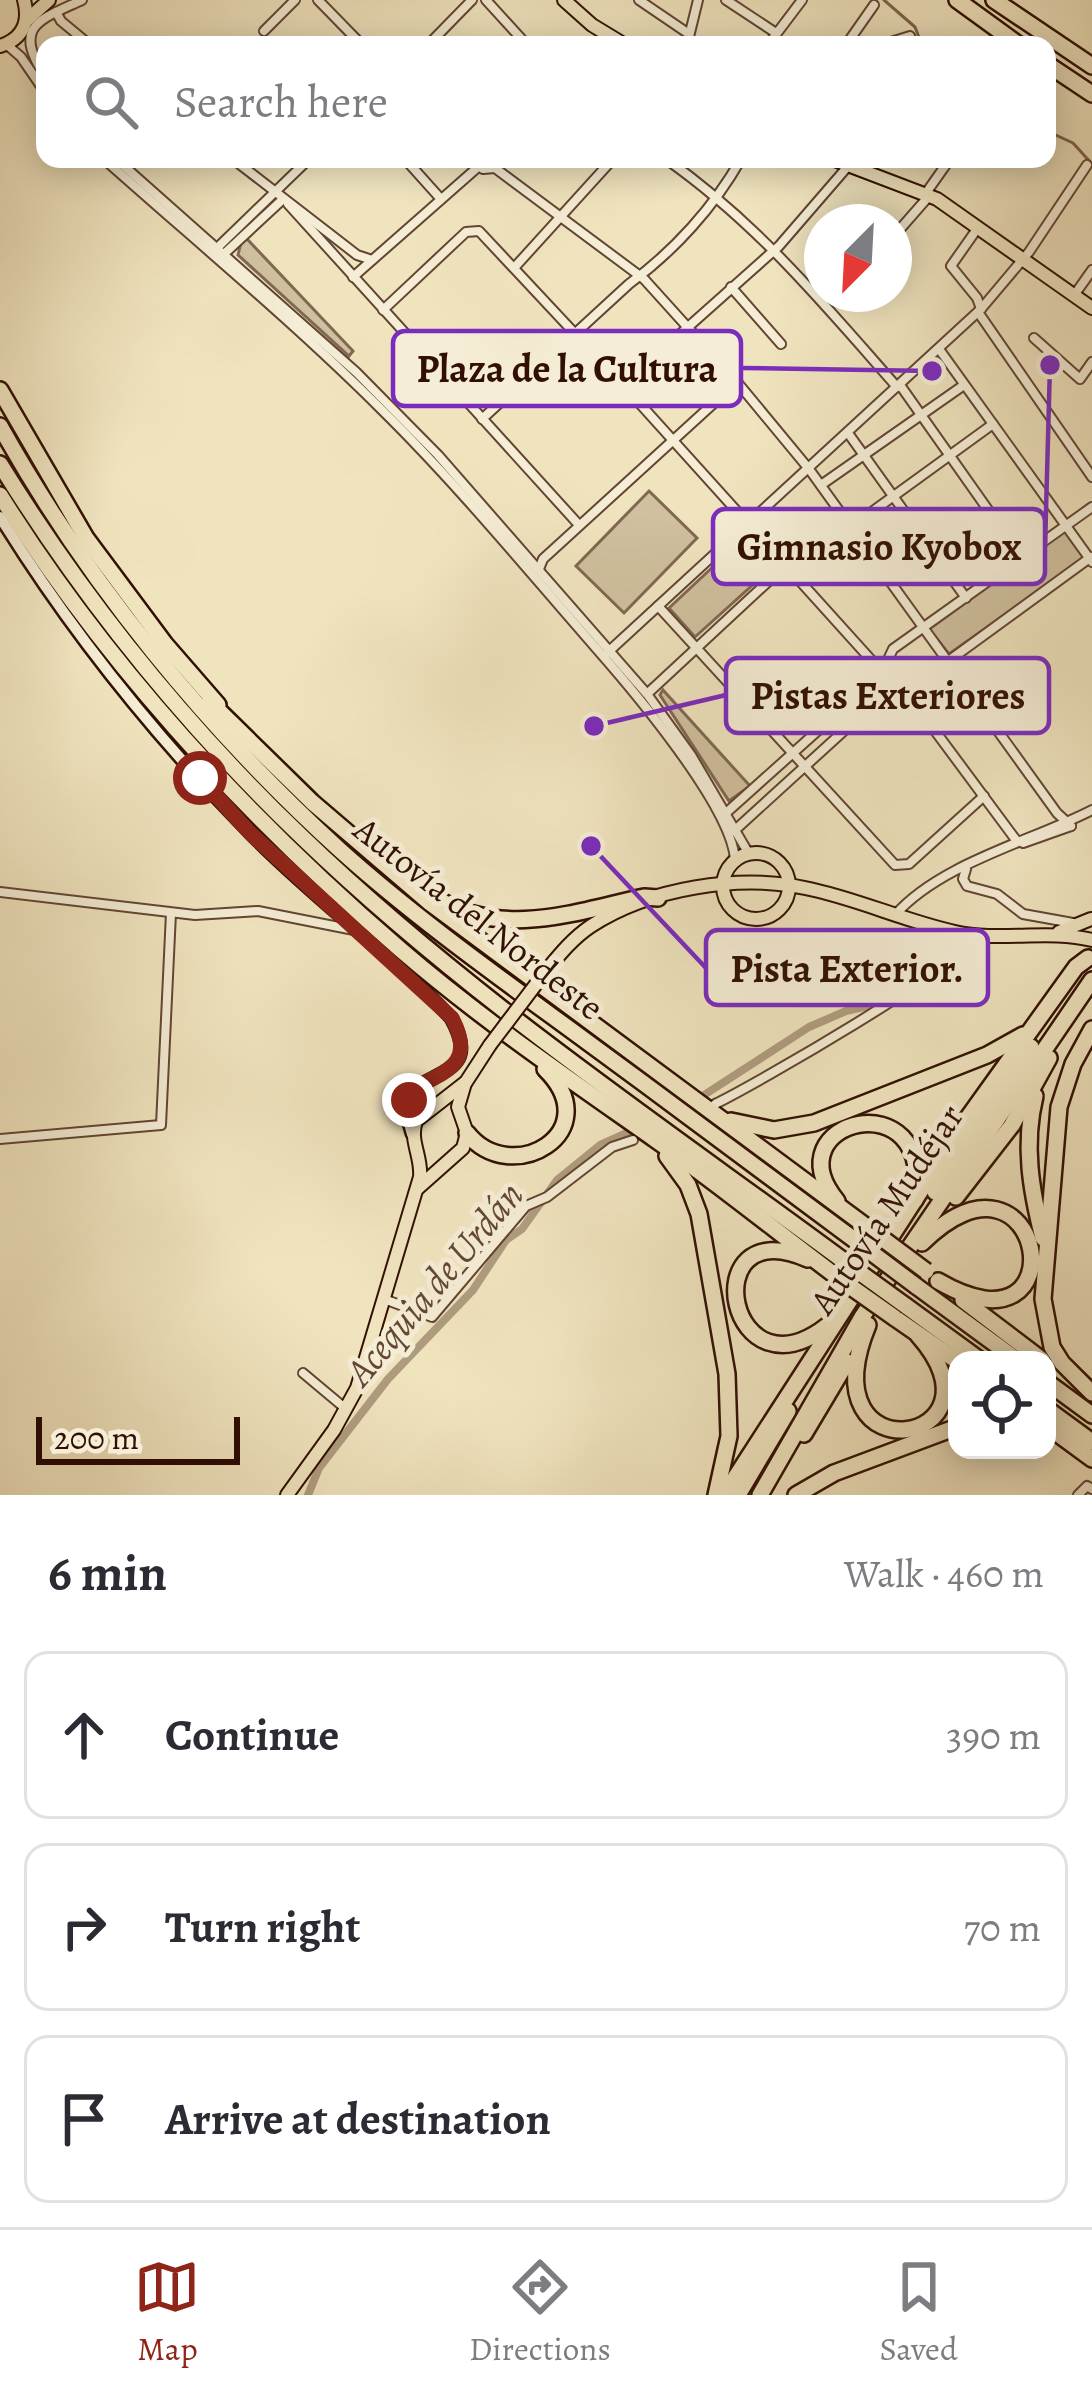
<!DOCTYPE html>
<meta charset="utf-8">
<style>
:root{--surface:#fff;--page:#f2f2f3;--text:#2b2b33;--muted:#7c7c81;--line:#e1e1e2;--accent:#8f2418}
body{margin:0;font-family:Alegreya,serif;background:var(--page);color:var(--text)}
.controls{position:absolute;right:36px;bottom:36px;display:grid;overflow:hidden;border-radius:24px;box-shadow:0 6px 30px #0003}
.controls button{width:108px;height:108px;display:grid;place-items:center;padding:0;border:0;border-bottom:3px solid var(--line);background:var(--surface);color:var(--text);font:60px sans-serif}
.compass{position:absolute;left:804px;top:204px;width:108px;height:108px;border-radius:50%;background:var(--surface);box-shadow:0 6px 30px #0003;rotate:204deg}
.scale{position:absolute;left:36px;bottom:30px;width:204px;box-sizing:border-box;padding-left:12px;border:6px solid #311003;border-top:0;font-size:33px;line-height:42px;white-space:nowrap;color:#311003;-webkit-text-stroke:9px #f5edd5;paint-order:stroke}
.stop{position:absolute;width:36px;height:36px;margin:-27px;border:9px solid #8f2418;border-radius:50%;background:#fff}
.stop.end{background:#8f2418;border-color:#fff;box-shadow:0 3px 12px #0008}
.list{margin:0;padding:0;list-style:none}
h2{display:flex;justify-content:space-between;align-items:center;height:156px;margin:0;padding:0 48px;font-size:51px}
h2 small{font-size:39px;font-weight:400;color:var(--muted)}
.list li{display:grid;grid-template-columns:78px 1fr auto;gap:36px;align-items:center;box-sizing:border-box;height:168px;margin:0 24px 24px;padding:0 24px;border:3px solid var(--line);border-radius:24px}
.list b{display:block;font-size:45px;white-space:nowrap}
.list em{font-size:39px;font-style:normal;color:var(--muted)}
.icon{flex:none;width:66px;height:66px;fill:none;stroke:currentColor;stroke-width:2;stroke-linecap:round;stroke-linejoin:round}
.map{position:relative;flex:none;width:1092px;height:1495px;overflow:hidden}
.search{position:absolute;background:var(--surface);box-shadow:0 6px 30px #0003;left:36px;right:36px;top:36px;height:132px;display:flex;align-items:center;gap:30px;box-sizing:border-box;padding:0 42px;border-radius:24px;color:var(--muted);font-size:45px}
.sheet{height:732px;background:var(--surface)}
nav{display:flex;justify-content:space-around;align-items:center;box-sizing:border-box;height:168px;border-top:3px solid var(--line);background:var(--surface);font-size:33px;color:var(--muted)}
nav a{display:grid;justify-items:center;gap:6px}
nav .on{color:var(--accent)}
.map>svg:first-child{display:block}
.green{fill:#d0c09f;stroke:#806851;stroke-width:3}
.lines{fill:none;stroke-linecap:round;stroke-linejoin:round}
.stream{stroke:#7d644d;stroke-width:3}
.canal{stroke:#af9c7f;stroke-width:8}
.street-casing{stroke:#614532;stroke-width:12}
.secondary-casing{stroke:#311003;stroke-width:15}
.primary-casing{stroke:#311003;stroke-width:16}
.highway-casing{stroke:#311003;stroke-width:20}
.street{stroke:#f5edd5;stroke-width:8}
.secondary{stroke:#f5edd5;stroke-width:10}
.primary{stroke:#f0e4bf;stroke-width:12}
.highway{stroke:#f0e4bf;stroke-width:15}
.primary-bridge-casing{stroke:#311003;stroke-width:16;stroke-linecap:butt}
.highway-bridge-casing{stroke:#311003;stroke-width:20;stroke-linecap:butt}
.primary-bridge{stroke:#f0e4bf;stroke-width:12}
.highway-bridge{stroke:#f0e4bf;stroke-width:15}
.route{stroke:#8f2418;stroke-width:15}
.labels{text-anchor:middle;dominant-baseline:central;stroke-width:10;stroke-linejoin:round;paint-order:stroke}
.street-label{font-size:36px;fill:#311003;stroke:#f5edd5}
.water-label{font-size:39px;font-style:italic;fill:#634835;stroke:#f5edd5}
.leader{fill:none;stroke:#7b2cbf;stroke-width:4.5}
.callout-dot{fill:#7b2cbf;stroke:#f5edd5;stroke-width:4.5}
.callout{fill:#f5edd5;stroke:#7b2cbf;stroke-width:4.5}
.callout-label{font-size:39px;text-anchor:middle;font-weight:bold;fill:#311003}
</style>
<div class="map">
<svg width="1092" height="1495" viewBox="0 0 1092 1495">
<rect width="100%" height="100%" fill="#f0e4bf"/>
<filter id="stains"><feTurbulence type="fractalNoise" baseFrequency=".00167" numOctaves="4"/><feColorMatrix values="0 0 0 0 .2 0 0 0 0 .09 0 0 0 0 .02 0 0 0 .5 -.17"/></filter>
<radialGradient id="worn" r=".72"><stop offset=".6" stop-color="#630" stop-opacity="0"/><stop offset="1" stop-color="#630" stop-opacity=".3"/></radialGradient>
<!-- green -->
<g class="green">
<polygon points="242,238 247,239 353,351 349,356 238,255"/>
<polygon points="649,491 697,538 624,613 576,566"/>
<polygon points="1065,529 1085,558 949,654 929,629"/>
<polygon points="749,533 777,563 695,637 669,608"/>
<polygon points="663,690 750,786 729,801 660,695"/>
</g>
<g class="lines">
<!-- stream -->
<g class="stream">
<polyline points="884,0 915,27 922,45"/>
<polyline points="1047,131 1073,143 1092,164"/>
</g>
<!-- canal -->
<g class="canal">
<polyline points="704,1095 809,1027 846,1011 872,1005 900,977 951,942"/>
<polyline points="308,1495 319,1468 388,1379 473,1290 506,1240 522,1229 557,1180 600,1145 629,1132"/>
</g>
<!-- street casing -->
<g class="street-casing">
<g id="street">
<polyline points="318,0 362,45"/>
<polyline points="486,0 527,45"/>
<polyline points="639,0 689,34"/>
<polyline points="726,0 776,33"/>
<polyline points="56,12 61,21 90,45"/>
<polyline points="264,31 295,0"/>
<polyline points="6,44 21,57 45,92"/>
<polyline points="153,45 163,42 172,45"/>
<polyline points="428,45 472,0"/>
<polyline points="687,45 698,0"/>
<polyline points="768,45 802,0"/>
<polyline points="846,45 874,5"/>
<polyline points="881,45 910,36 913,45"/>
<path d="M 45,76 C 12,26 39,20 82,0"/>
<path d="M 104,159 C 197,242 294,322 382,410 C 458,485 526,568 596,648 C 633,690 732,807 735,860"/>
<polyline points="116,159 356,372 438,455 647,694 691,755 749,854"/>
<polyline points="233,159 357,255 372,260"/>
<polyline points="405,159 440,198"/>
<polyline points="470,159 483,169 495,168 644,279 737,382 809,469 1057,813 1071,826"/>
<path d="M 666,159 C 757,223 824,304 897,387"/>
<polyline points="926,193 950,159"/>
<polyline points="288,204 579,525"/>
<polyline points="977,229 951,266 977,298 981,309"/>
<polyline points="894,236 929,196"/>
<polyline points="216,249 309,159"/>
<polyline points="224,254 282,200"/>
<polyline points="514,268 613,159"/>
<polyline points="353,277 478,167"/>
<polyline points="731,287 781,344"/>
<polyline points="1075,294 1092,270"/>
<polyline points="383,310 466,232 479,231 623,385 882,672"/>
<polyline points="978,312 1092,477"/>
<polyline points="1034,338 1080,379 1092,362"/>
<polyline points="939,349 1092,562"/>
<polyline points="623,385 779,246 849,165"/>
<polyline points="900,385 1022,558"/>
<path d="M 482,419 L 629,284 C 674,251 714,207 741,159"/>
<polyline points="848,433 966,598"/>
<polyline points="821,485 964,385"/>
<polyline points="851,527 993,424"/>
<polyline points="539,569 543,559 737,382"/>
<polyline points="658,606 895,865 909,864 984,796"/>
<polyline points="607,653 981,309 1029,252 1087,165"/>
<circle cx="890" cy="678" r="9"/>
<polyline points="883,670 893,649 1092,507"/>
<polyline points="898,681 1016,840"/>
<polyline points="904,685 921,681 1091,557"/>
<polyline points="647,694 786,565"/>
<polyline points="726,813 881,674"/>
<polyline points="734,831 892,687"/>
<polyline points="1023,843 1071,826"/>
<polyline points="966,869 963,879 967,886 997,894 1023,914 1073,923"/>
<polyline points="0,892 195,915 258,911 354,930"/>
<path d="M 895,915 C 941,863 1032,841 1092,810"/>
<path d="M 715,1104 C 756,1084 962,966 976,935"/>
<polyline points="0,1139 161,1125 171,913"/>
<polyline points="384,1299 432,1317 526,1206 547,1197 612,1147 633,1140"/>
<polyline points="303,1373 346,1409"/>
<polyline points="1078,1495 1087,1486 1092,1489"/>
</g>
</g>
<!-- secondary casing -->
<g class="secondary-casing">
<path id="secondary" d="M 0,517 C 70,630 156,737 249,832 C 313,898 389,952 451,1018 C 480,1070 440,1069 411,1091 L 405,1110 L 412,1134"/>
</g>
<!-- primary casing -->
<g class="primary-casing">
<g id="primary">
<polyline points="564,0 592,25 625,45"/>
<polyline points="27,20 49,0"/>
<path d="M 0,46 C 23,39 30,22 24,0"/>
<polyline points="832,159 937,199 1092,308"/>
<circle cx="756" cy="886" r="33"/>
<polyline points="1059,932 1091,919"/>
<path d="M 546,971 C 560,954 573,938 591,926 C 649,888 739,874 805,888 C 856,898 904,921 955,932 C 1000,942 1047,929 1092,940"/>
<polyline points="418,1188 463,1148 467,1133 458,1107 465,1083"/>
<path d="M 287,1495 L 334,1430 L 357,1388 L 420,1177 C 422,1156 409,1141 416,1121 L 466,1082 L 490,1045"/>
</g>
</g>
<!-- highway casing -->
<g class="highway-casing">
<g id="highway">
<polyline points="957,0 1019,45"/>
<polyline points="994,0 1092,66"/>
<polyline points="1047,64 1092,94"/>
<polyline points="0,390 86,538 165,644 218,705"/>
<path d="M 0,426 C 88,584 207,729 341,851 C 418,920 503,980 586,1041 C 679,1109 771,1178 864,1247"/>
<path d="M 0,464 C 84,600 186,726 302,837 C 469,998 666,1129 852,1267"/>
<path d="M 0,495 C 107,666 248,818 401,950 C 481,1019 569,1079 656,1140 C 720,1185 781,1235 844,1282"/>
<polyline points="210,702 312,802 430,903 875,1233"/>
<path d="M 439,900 C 507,938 574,912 644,897 L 658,898"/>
<polyline points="1092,1029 1073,1064 1059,1107 1043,1299 1052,1347 1062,1363 1092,1393"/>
<path d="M 1035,1096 C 1023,1145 1031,1190 1043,1238"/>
<polyline points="731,1121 774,1130 814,1123 987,1055 1023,1035"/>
<path d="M 467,1133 C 511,1189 609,1132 545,1069"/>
<polyline points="667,1156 688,1185 699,1214 727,1374 729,1436 716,1495"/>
<polyline points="935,1192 1031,1047"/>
<polyline points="956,1197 1012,1125 1049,1058"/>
<path d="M 837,1201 C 770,1120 936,1078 915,1200"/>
<path d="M 922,1243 C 1044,1122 1084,1366 938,1281"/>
<path d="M 808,1259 C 691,1208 728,1411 833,1321"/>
<polyline points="916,1286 1017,1360"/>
<polyline points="963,1300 1042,1360"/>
<polyline points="906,1306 980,1360"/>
<polyline points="895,1318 957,1361"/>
<path d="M 868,1325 C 804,1481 1016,1445 918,1335"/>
<polyline points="1047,1382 1092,1415"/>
<polyline points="1047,1409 1092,1442"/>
<polyline points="1047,1426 1092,1459"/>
<polyline points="804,1434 847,1362"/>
<polyline points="724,1495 969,1116 1076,967 1088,958"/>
<polyline points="738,1495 788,1411"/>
<polyline points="760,1495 862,1317 1092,980"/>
<polyline points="796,1495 834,1473 957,1427"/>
</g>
</g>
<!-- street -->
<use href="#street" class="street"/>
<!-- secondary -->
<use href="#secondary" class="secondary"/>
<!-- primary -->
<use href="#primary" class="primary"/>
<!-- highway -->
<use href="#highway" class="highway"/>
<!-- primary-bridge casing -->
<g class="primary-bridge-casing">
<polyline id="primary-bridge" points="490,1045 546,971"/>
</g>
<!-- highway-bridge casing -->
<g class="highway-bridge-casing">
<g id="highway-bridge">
<polyline points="875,1233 926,1271"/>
<polyline points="864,1247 916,1286"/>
<polyline points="852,1267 906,1306"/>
<polyline points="844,1282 895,1318"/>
</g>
</g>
<!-- primary-bridge -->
<use href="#primary-bridge" class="primary-bridge"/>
<!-- highway-bridge -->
<use href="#highway-bridge" class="highway-bridge"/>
</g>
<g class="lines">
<!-- route -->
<path class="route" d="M 200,778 L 250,833 L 452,1018 C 476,1063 447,1071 413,1089 L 409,1100"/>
</g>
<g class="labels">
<!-- street labels -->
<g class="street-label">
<text transform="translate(479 918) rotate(38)">Autovía del Nordeste</text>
<text transform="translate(886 1209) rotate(-56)">Autovía Mudéjar</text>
</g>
<!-- water labels -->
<g class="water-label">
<text transform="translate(434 1283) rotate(-50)">Acequia de Urdán</text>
</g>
</g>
<!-- callouts -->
<path class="leader" d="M932 371L741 368M1050 365L1045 547M594 726L726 695M591 846L706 968"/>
<g class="callout-dot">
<circle cx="932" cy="371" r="12"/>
<circle cx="1050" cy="365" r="12"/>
<circle cx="594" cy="726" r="12"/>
<circle cx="591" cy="846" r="12"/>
</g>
<g class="callout">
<rect x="393" y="331" width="348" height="75" rx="12"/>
<rect x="713" y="509" width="332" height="75" rx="12"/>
<rect x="726" y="658" width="323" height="75" rx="12"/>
<rect x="706" y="930" width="282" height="75" rx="12"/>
</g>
<g class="callout-label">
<text x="567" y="382">Plaza de la Cultura</text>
<text x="879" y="560">Gimnasio Kyobox</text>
<text x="888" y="709">Pistas Exteriores</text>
<text x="847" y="982">Pista Exterior.</text>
</g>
<rect width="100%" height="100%" filter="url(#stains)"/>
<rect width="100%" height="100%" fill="url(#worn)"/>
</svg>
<div class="controls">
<button><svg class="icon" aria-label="locate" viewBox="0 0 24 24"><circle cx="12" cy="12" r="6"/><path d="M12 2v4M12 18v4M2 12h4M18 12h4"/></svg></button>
</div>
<svg class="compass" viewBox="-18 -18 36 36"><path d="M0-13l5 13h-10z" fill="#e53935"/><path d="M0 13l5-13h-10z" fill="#7c7c81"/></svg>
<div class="scale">200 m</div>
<div class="stop" style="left:200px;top:778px"></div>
<div class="stop end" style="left:409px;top:1100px"></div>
<div class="search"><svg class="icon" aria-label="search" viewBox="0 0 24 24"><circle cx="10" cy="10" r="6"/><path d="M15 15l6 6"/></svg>Search here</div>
</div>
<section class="sheet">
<h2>6 min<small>Walk · 460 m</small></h2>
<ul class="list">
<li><svg class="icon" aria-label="ahead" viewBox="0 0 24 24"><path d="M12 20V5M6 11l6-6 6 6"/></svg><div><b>Continue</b></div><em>390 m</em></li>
<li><svg class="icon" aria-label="right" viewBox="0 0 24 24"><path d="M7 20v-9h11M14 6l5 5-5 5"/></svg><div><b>Turn right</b></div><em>70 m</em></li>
<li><svg class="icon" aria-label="arrive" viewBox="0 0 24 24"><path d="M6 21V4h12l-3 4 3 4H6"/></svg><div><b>Arrive at destination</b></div></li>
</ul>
</section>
<nav>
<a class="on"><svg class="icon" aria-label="map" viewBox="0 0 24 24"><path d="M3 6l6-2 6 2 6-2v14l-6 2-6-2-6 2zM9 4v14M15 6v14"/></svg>Map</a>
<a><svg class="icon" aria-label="directions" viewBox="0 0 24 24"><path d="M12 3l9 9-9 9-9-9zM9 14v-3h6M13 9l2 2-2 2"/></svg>Directions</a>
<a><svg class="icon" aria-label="saved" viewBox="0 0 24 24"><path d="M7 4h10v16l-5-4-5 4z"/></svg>Saved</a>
</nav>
